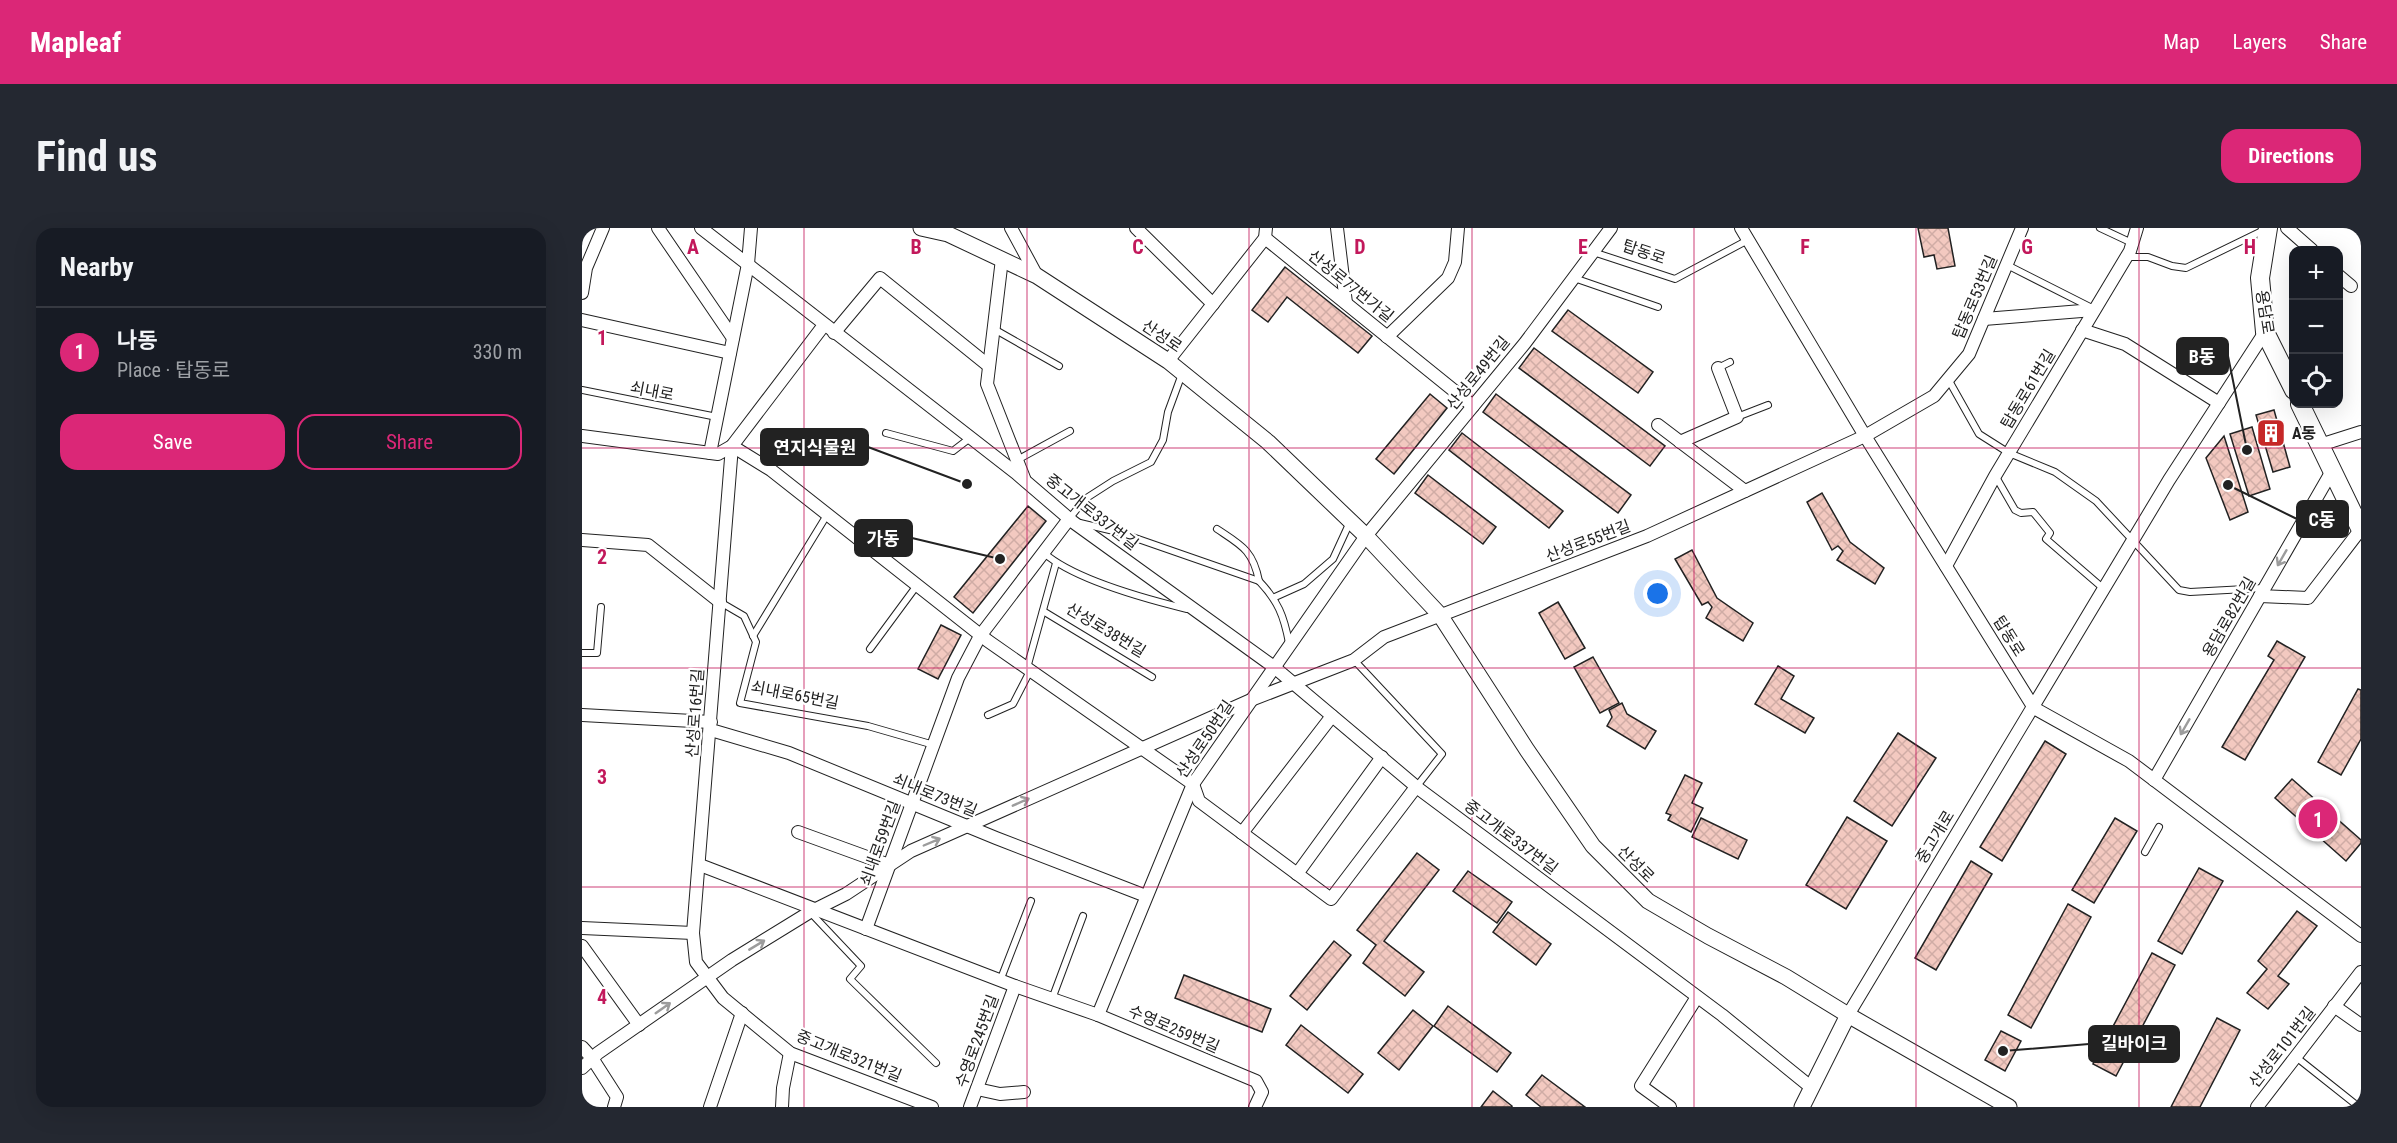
<!DOCTYPE html>
<meta charset="utf-8">
<style>
:root{--surface:#171b24;--page:#242831;--text:#f1f3f6;--muted:#9ea1a6;--line:#363941;--accent:#db2777}
body{margin:0;font-family:"Roboto Condensed","Noto Sans KR",sans-serif;background:var(--page);color:var(--text)}
.controls{position:absolute;right:18px;top:18px;display:grid;overflow:hidden;border-radius:12px;box-shadow:0 6px 24px #0002}
.controls button{width:54px;height:54px;display:grid;place-items:center;padding:0;border:0;border-bottom:2px solid var(--line);background:var(--surface);color:var(--text);font:30px sans-serif}
.you{position:absolute;left:1076px;top:366px;width:21px;height:21px;margin:-15px;border:4px solid #fff;border-radius:50%;background:#1a73e8;box-shadow:0 0 0 9px #1a73e833}
.badge{display:grid;place-items:center;width:39px;height:39px;border-radius:50%;background:var(--accent);color:#fff;font-size:20px;font-weight:700}
.pin{position:absolute;translate:-50% -50%;border:3px solid #fff;box-shadow:0 2px 6px #0006}
.list{margin:0;padding:0;list-style:none}
h2{display:flex;justify-content:space-between;align-items:center;height:78px;margin:0;padding:0 24px;font-size:26px}
h2 small{font-size:20px;font-weight:400;color:var(--muted)}
.list li{display:grid;grid-template-columns:39px 1fr auto;gap:18px;align-items:center;box-sizing:border-box;height:90px;padding:0 24px;border-top:2px solid var(--line)}
.list b{display:block;font-size:22px;white-space:nowrap}
.list p{margin:0;font-size:20px;white-space:nowrap;color:var(--muted)}
.list em{font-size:20px;font-style:normal;color:var(--muted)}
.actions{display:flex;gap:12px;padding:18px 24px}
.actions a{flex:1;padding:14px 0;border:2px solid var(--accent);border-radius:18px;text-align:center;font-size:21px;color:var(--accent)}
.actions .main{background:var(--accent);color:#fff}
.icon{flex:none;width:33px;height:33px;fill:none;stroke:currentColor;stroke-width:2;stroke-linecap:round;stroke-linejoin:round}
.map{position:relative;flex:none;width:1779px;height:879px;overflow:hidden;border-radius:18px}
header{display:flex;align-items:center;gap:36px;box-sizing:border-box;height:84px;padding:0 30px;background:var(--accent);color:#fff}
header strong{font-size:28px}
nav{display:flex;gap:33px;margin-inline-start:auto;font-size:21px}
.intro{display:flex;align-items:center;justify-content:space-between;box-sizing:border-box;height:144px;padding:0 36px}
h1{margin:0;font-size:42px}
.button{padding:15px 27px;border-radius:18px;background:var(--accent);color:#fff;font-size:21px;font-weight:700}
main{display:flex;gap:36px;padding:0 36px}
aside{flex:1;background:var(--surface);border-radius:18px;box-shadow:0 6px 24px #0002}
.map>svg:first-child{display:block}
.building{fill:url(#building-cross-hatch);stroke:#222;stroke-width:1.5}
.lines{fill:none;stroke-linecap:round;stroke-linejoin:round}
.service-casing{stroke:#222;stroke-width:8}
.minor-casing{stroke:#222;stroke-width:14}
.tertiary-casing{stroke:#222;stroke-width:17}
.secondary-casing{stroke:#222;stroke-width:20}
.service{stroke:#fff;stroke-width:6}
.minor{stroke:#fff;stroke-width:12}
.tertiary{stroke:#fff;stroke-width:15}
.secondary{stroke:#fff;stroke-width:18}
.oneway{stroke:#9c9c9c}
.grid{fill:none;stroke:#c2185b;stroke-width:1.5;stroke-opacity:0.55}
.labels{text-anchor:middle;dominant-baseline:central;stroke-width:4.5;stroke-linejoin:round;paint-order:stroke}
.street-label{font-size:16px;fill:#222;stroke:#fff}
.poi-label{font-size:16px;font-weight:bold;fill:#222;stroke:#fff;text-anchor:start}
.grid-label{font-size:20px;text-anchor:middle;font-weight:bold;fill:#c2185b;stroke:#fff;stroke-width:4.5;stroke-linejoin:round;paint-order:stroke}
.leader{fill:none;stroke:#222;stroke-width:2}
.callout-dot{fill:#222;stroke:#fff;stroke-width:2}
.callout{fill:#222;stroke:#222;stroke-width:2}
.callout-label{font-size:18px;text-anchor:middle;font-weight:bold;fill:#fff}
</style>
<header>
<strong>Mapleaf</strong>
<nav><a>Map</a><a>Layers</a><a>Share</a></nav>
</header>
<div class="intro"><h1>Find us</h1><a class="button">Directions</a></div>
<main>
<aside>
<h2>Nearby<small></small></h2>
<ul class="list">
<li><span class="badge">1</span><div><b>나동</b><p>Place · 탑동로</p></div><em>330 m</em></li>
</ul>
<div class="actions"><a class="main">Save</a><a>Share</a></div>
</aside>
<div class="map">
<svg width="1779" height="879" viewBox="0 0 1779 879">
<defs>
<pattern id="building-cross-hatch" width="8" height="8" patternUnits="userSpaceOnUse" patternTransform="scale(1.5)"><rect width="8" height="8" fill="#f3c9c0"/><path d="M0 0l8 8M0 8l8-8" fill="none" stroke="#d0aca5"/></pattern>
</defs>
<rect width="100%" height="100%" fill="#fff"/>
<!-- building -->
<g class="building">
<polygon points="1336,0 1366,0 1373,38 1355,41 1352,27 1342,29"/>
<polygon points="703,39 790,108 776,125 705,69 686,94 670,82"/>
<polygon points="986,82 1071,144 1056,165 970,103"/>
<polygon points="952,120 1083,218 1068,238 937,140"/>
<polygon points="848,166 865,180 812,246 794,231"/>
<polygon points="914,166 1049,267 1036,285 901,184"/>
<polygon points="1692,182 1708,239 1691,244 1674,187"/>
<polygon points="1670,199 1688,261 1667,268 1648,206"/>
<polygon points="880,205 981,283 967,300 867,222"/>
<polygon points="1642,208 1666,284 1648,292 1624,230"/>
<polygon points="846,247 914,299 901,316 833,265"/>
<polygon points="1240,265 1268,314 1302,340 1293,356 1255,332 1261,323 1256,318 1250,322 1225,274"/>
<polygon points="446,278 464,293 391,385 372,369"/>
<polygon points="1110,322 1135,370 1171,395 1161,413 1124,390 1130,379 1126,374 1120,377 1093,331"/>
<polygon points="976,374 1003,420 983,431 957,385"/>
<polygon points="359,397 379,407 356,451 336,441"/>
<polygon points="1695,413 1723,429 1663,532 1640,519 1692,432 1686,428"/>
<polygon points="1011,429 1037,475 1018,485 992,439"/>
<polygon points="1196,438 1212,448 1199,471 1232,490 1223,505 1173,476"/>
<polygon points="1776,461 1779,462 1779,511 1759,547 1736,534"/>
<polygon points="1040,475 1045,486 1074,503 1063,521 1025,498 1030,489 1027,482"/>
<polygon points="1316,505 1354,530 1310,598 1272,573"/>
<polygon points="1463,513 1484,526 1420,633 1398,619"/>
<polygon points="1103,547 1120,555 1110,575 1121,580 1109,604 1086,592 1089,587 1084,585"/>
<polygon points="1710,551 1779,612 1779,615 1764,633 1693,570"/>
<polygon points="1265,589 1305,613 1264,681 1224,657"/>
<polygon points="1119,590 1165,612 1156,631 1110,609"/>
<polygon points="1533,590 1555,603 1512,675 1490,662"/>
<polygon points="835,625 857,642 802,713 842,744 823,768 781,735 794,717 775,702"/>
<polygon points="1389,633 1410,646 1354,742 1333,730"/>
<polygon points="1617,640 1641,653 1600,726 1576,713"/>
<polygon points="886,643 930,674 915,695 871,663"/>
<polygon points="1486,676 1509,689 1449,800 1426,787"/>
<polygon points="1715,683 1735,698 1696,748 1707,756 1686,781 1665,765 1685,741 1676,733"/>
<polygon points="926,684 969,716 954,737 911,704"/>
<polygon points="752,713 769,727 725,782 708,768"/>
<polygon points="1570,725 1593,737 1534,848 1511,836"/>
<polygon points="602,747 689,781 680,804 593,770"/>
<polygon points="866,778 929,825 915,844 852,798"/>
<polygon points="831,782 851,798 817,842 796,825"/>
<polygon points="1635,790 1658,802 1618,879 1589,879"/>
<polygon points="719,797 781,846 766,865 704,817"/>
<polygon points="1419,803 1439,813 1423,843 1403,832"/>
<polygon points="960,847 1003,879 959,879 944,867"/>
<polygon points="911,863 930,878 930,879 899,879"/>
</g>
<g class="lines">
<!-- service casing -->
<g class="service-casing">
<g id="service">
<polyline points="1518,0 1550,15"/>
<polyline points="1011,24 1093,51 1166,12"/>
<polyline points="1544,29 1566,29 1590,38 1604,40 1682,2"/>
<polyline points="1425,37 1510,80"/>
<polyline points="992,50 1076,79"/>
<polyline points="412,101 477,138"/>
<polyline points="1136,140 1148,134"/>
<polyline points="1366,151 1397,206 1427,225 1473,244 1514,273 1597,362 1608,364 1682,360"/>
<polyline points="0,162 135,189"/>
<polyline points="1155,189 1186,177"/>
<polyline points="304,205 371,223 388,210"/>
<polyline points="435,232 488,203"/>
<polyline points="1414,249 1433,282 1439,285 1451,284 1468,305 1464,311 1522,361"/>
<polyline points="487,291 503,271 531,253 569,234 581,212 586,184 600,146"/>
<path d="M 498,295 L 536,304 L 677,353 C 696,373 702,388 707,415"/>
<path d="M 635,301 C 659,317 671,322 677,353"/>
<path d="M 462,325 C 493,352 564,371 605,381"/>
<polyline points="693,369 722,356 751,331 768,294"/>
<polyline points="138,374 162,388 174,414 158,475 286,498 352,517"/>
<polyline points="461,383 570,449"/>
<polyline points="171,408 245,287"/>
<polyline points="288,421 336,356"/>
<polyline points="0,425 15,425 19,379"/>
<polyline points="772,432 860,526 835,558"/>
<polyline points="445,440 474,335"/>
<polyline points="406,487 431,476 448,443"/>
<polyline points="1563,624 1577,599"/>
<polyline points="228,684 279,738 268,751 354,835"/>
<polyline points="418,753 449,673"/>
<polyline points="470,771 501,688"/>
<polyline points="1714,829 1777,879"/>
</g>
</g>
<!-- minor casing -->
<g class="minor-casing">
<g id="minor">
<polyline points="76,0 151,110"/>
<polyline points="119,0 434,245 491,294 692,439 837,561 1140,787 1230,860"/>
<polyline points="429,0 455,48"/>
<polyline points="554,0 631,76"/>
<polyline points="755,0 764,75"/>
<polyline points="1159,0 1283,208 1452,480 1547,533 1779,708"/>
<polyline points="1705,0 1730,22"/>
<polyline points="683,10 891,178"/>
<polyline points="420,31 405,156 442,250"/>
<polyline points="1756,47 1769,58"/>
<polyline points="0,65 4,40 21,0"/>
<polyline points="1402,91 1512,82"/>
<polyline points="0,92 148,125"/>
<polyline points="1500,102 1543,116 1637,175"/>
<polyline points="252,105 298,50 407,138"/>
<polyline points="805,109 866,50 873,34 876,0"/>
<polyline points="586,133 683,10 684,0"/>
<polyline points="1076,197 1163,263"/>
<polyline points="0,208 136,226 150,218 242,97"/>
<polyline points="1098,214 1155,189 1136,140"/>
<polyline points="1738,217 1779,204"/>
<polyline points="150,218 189,242 406,413 611,556 617,573 749,671 834,559"/>
<polyline points="150,218 111,705 114,734 141,770 208,825 350,879"/>
<polyline points="128,225 166,36 169,0"/>
<polyline points="0,312 66,317 138,374"/>
<polyline points="1364,338 1413,248 1548,23 1555,0"/>
<polyline points="1678,368 1726,370 1779,301"/>
<polyline points="0,487 129,494"/>
<polyline points="129,502 207,525 414,610 564,668"/>
<polyline points="1572,552 1750,243"/>
<polyline points="216,604 307,637"/>
<polyline points="660,605 750,488"/>
<polyline points="118,637 433,758 516,787 674,853 680,864 673,879"/>
<polyline points="715,646 800,529"/>
<polyline points="0,700 111,705"/>
<polyline points="284,701 376,450 398,408 487,291"/>
<polyline points="0,718 57,797"/>
<polyline points="1752,778 1779,797"/>
<polyline points="516,787 611,556 784,308 943,115 1029,0"/>
<polyline points="1266,787 1587,252 1683,104"/>
<polyline points="0,819 10,830 35,869 32,879"/>
<polyline points="0,840 16,825 150,732 228,684 264,666 329,623 669,472 772,432 802,409 1065,308 1283,208 1352,168 1387,126 1440,0"/>
<polyline points="395,861 418,866 442,864"/>
<polyline points="128,879 160,785"/>
<polyline points="200,879 201,860 208,825"/>
<polyline points="388,879 433,758"/>
<polyline points="1088,879 1059,858 1115,769"/>
<polyline points="1675,879 1779,744"/>
</g>
</g>
<!-- tertiary casing -->
<g class="tertiary-casing">
<g id="tertiary">
<polyline points="339,0 366,6 455,48 586,133 686,214 784,308 858,387 945,522 1011,618 1066,673 1126,708 1204,749 1266,787 1427,879"/>
<polyline points="1220,879 1266,787"/>
</g>
</g>
<!-- secondary casing -->
<g class="secondary-casing">
<g id="secondary">
<polyline points="1686,0 1678,50 1683,104 1712,162"/>
<polyline points="1718,176 1779,302"/>
</g>
</g>
<!-- service -->
<use href="#service" class="service"/>
<!-- minor -->
<use href="#minor" class="minor"/>
<!-- tertiary -->
<use href="#tertiary" class="tertiary"/>
<!-- secondary -->
<use href="#secondary" class="secondary"/>
</g>
<!-- one-way arrows -->
<defs><path id="oneway-shaft" d="M-6 0H5M1.5-3L5.5 0L1.5 3" fill="none" stroke-width="1.6" stroke-linecap="round" stroke-linejoin="round" transform="scale(1.5)"/></defs>
<g class="oneway">
<use href="#oneway-shaft" transform="translate(1700 330) rotate(120)"/>
<use href="#oneway-shaft" transform="translate(1603 499) rotate(120)"/>
<use href="#oneway-shaft" transform="translate(439 574) rotate(-24)"/>
<use href="#oneway-shaft" transform="translate(350 614) rotate(-23)"/>
<use href="#oneway-shaft" transform="translate(175 717) rotate(-31)"/>
<use href="#oneway-shaft" transform="translate(81 780) rotate(-35)"/>
</g>
<!-- grid -->
<path class="grid" d="M 222,0 L 222,879M 445,0 L 445,879M 667,0 L 667,879M 890,0 L 890,879M 1112,0 L 1112,879M 1334,0 L 1334,879M 1557,0 L 1557,879M 0,220 L 1779,220M 0,440 L 1779,440M 0,659 L 1779,659"/>
<!-- icons -->
<defs>
<g id="building-square" transform="scale(1.5)"><rect x="-9" y="-9" width="18" height="18" rx="4" fill="#c62828" stroke="#fff"/><path d="M-4-6H4V6H1V3H-1V6H-4ZM-2.5-4.3h1.7v1.8h-1.7ZM.8-4.3h1.7v1.8H.8ZM-2.5-1h1.7V.8h-1.7ZM.8-1h1.7V.8H.8Z" fill="#fff"/></g>
</defs>
<g fill-rule="evenodd">
<use href="#building-square" x="1689" y="205"/>
</g>
<g class="labels">
<!-- street labels -->
<g class="street-label">
<text transform="translate(1062 24) rotate(19)">탑동로</text>
<text transform="translate(769 58) rotate(39)">산성로77번가길</text>
<text transform="translate(1393 69) rotate(-67)">탑동로53번길</text>
<text transform="translate(1683 84) rotate(81)">용담로</text>
<text transform="translate(580 108) rotate(34)">산성로</text>
<text transform="translate(896 145) rotate(-51)">산성로49번길</text>
<text transform="translate(1446 161) rotate(-59)">탑동로61번길</text>
<text transform="translate(70 163) rotate(11)">쇠내로</text>
<text transform="translate(510 284) rotate(38)">중고개로337번길</text>
<text transform="translate(1006 313) rotate(-21)">산성로55번길</text>
<text transform="translate(1647 389) rotate(-60)">용담로82번길</text>
<text transform="translate(524 402) rotate(31)">산성로38번길</text>
<text transform="translate(1427 408) rotate(58)">탑동로</text>
<text transform="translate(213 467) rotate(11)">쇠내로65번길</text>
<text transform="translate(113 485) rotate(-86)">산성로16번길</text>
<text transform="translate(623 511) rotate(-56)">산성로50번길</text>
<text transform="translate(353 567) rotate(22)">쇠내로73번길</text>
<text transform="translate(929 609) rotate(37)">중고개로337번길</text>
<text transform="translate(1353 609) rotate(-59)">중고개로</text>
<text transform="translate(298 615) rotate(-70)">쇠내로59번길</text>
<text transform="translate(1054 636) rotate(45)">산성로</text>
<text transform="translate(592 801) rotate(23)">수영로259번길</text>
<text transform="translate(395 813) rotate(-70)">수영로245번길</text>
<text transform="translate(1700 819) rotate(-52)">산성로101번길</text>
<text transform="translate(267 828) rotate(22)">중고개로321번길</text>
</g>
<!-- poi labels -->
<g class="poi-label">
<text x="1710" y="205">A동</text>
</g>
</g>
<g class="grid-label">
<text x="111" y="26">A</text>
<text x="334" y="26">B</text>
<text x="556" y="26">C</text>
<text x="778" y="26">D</text>
<text x="1001" y="26">E</text>
<text x="1223" y="26">F</text>
<text x="1445" y="26">G</text>
<text x="1668" y="26">H</text>
<text x="20" y="117">1</text>
<text x="20" y="336">2</text>
<text x="20" y="556">3</text>
<text x="20" y="776">4</text>
</g>
<!-- callouts -->
<path class="leader" d="M1665 222L1646 128M385 256L286 219M1646 257L1715 291M418 331L330 310M1421 823L1507 816"/>
<g class="callout-dot">
<circle cx="1665" cy="222" r="6"/>
<circle cx="385" cy="256" r="6"/>
<circle cx="1646" cy="257" r="6"/>
<circle cx="418" cy="331" r="6"/>
<circle cx="1421" cy="823" r="6"/>
</g>
<g class="callout">
<rect x="1595" y="110" width="51" height="36" rx="6"/>
<rect x="179" y="201" width="107" height="36" rx="6"/>
<rect x="1715" y="273" width="51" height="36" rx="6"/>
<rect x="273" y="292" width="57" height="36" rx="6"/>
<rect x="1507" y="798" width="90" height="36" rx="6"/>
</g>
<g class="callout-label">
<text x="1620" y="135">B동</text>
<text x="233" y="226">연지식물원</text>
<text x="1740" y="298">C동</text>
<text x="301" y="317">가동</text>
<text x="1552" y="822">길바이크</text>
</g>
</svg>
<div class="controls">
<button>+</button>
<button>−</button>
<button><svg class="icon" aria-label="locate" viewBox="0 0 24 24"><circle cx="12" cy="12" r="6"/><path d="M12 2v4M12 18v4M2 12h4M18 12h4"/></svg></button>
</div>
<div class="you"></div>
<div class="pin badge" style="left:1736px;top:591px">1</div>
</div>
</main>
